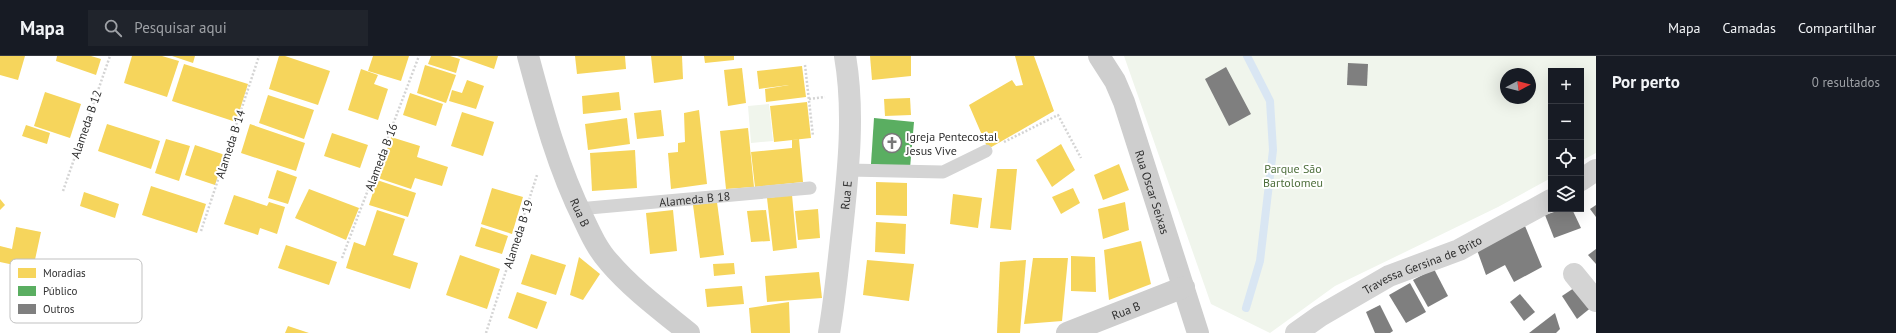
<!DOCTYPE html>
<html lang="pt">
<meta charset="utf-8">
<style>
:root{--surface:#171b24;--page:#20242c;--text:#f1f3f6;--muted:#9ea1a6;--line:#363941}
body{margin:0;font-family:"PT Sans",sans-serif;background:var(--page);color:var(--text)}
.controls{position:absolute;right:12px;top:12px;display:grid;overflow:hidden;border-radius:0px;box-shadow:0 4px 16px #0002}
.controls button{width:36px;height:36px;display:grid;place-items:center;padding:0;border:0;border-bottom:1px solid var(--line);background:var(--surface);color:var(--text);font:20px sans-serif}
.compass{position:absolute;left:1500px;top:12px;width:36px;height:36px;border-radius:50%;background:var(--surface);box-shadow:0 4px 16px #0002;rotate:83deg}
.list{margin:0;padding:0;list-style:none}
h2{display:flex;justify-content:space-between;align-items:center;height:52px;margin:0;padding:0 16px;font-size:17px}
h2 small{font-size:13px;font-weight:400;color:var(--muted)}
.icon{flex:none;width:22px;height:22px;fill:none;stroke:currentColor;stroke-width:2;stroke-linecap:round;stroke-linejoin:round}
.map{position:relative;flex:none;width:1596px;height:277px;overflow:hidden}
header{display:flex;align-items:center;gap:24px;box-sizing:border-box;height:56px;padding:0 20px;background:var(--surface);border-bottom:1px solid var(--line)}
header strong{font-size:19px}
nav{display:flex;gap:22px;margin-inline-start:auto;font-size:14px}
.search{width:280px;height:36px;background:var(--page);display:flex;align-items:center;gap:10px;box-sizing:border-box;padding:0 14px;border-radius:0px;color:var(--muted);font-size:15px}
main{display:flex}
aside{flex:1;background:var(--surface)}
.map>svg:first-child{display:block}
.green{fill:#f0f5ec;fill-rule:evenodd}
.homes{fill:#f6d55c}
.public{fill:#5aae61}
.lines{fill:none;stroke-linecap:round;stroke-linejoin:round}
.stream{stroke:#d9e6f3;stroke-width:8}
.building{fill:#7f7f7f}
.path{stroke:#d4d4d4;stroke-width:2.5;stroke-dasharray:2 2;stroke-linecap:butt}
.lane{stroke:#d4d4d4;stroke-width:13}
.street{stroke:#d4d4d4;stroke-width:22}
.secondary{stroke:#cecece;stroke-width:22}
.labels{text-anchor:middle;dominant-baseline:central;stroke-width:4;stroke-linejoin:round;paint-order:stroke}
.street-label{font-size:12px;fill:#303030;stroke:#fff}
.poi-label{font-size:12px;fill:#303030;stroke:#fff;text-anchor:start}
.park-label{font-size:12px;fill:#4d6e3b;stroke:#fff}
.key{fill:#fff;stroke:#c1c1c1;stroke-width:1}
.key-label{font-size:11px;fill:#303030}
</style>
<header>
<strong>Mapa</strong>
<div class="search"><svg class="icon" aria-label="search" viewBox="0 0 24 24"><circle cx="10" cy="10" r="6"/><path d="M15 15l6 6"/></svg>Pesquisar aqui</div>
<nav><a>Mapa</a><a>Camadas</a><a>Compartilhar</a></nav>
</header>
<main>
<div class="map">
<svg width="1596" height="277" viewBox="0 0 1596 277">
<rect width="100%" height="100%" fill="#fff"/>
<!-- green -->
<g class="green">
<path d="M 1124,0 L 1596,0 L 1596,97 L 1581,105 L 1581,15 L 1551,15 L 1551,122 L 1498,151 L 1335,230 L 1270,277 L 1211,248 ZM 1506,18 L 1530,18 L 1530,42 L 1506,42 Z"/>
<polygon points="769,48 773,85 751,87 748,50"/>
</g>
<!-- homes -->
<g class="homes">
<polygon points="0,0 25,0 18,24 0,19"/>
<polygon points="57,0 91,0 101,3 96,19 56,5"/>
<polygon points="132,0 162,0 179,5 167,41 124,27"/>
<polygon points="172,0 195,0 193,7"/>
<polygon points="279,0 285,0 330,15 318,49 269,33"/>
<polygon points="373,0 409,0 401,25 368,15"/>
<polygon points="431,0 450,0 460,3 456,17 428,8"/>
<polygon points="457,0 498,0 494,13"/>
<polygon points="575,0 625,0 626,13 577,18"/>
<polygon points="651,0 682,0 683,23 654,27"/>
<polygon points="704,0 734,0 734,4 705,7"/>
<polygon points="870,0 911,0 911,20 872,24"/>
<polygon points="1015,0 1034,0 1054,55 988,93 969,49 1012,24 1016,30 1023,29"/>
<polygon points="184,8 248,28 236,66 172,45"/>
<polygon points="425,9 456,19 446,47 417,37"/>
<polygon points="802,10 806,41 766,46 765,33 789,29 759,33 757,15"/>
<polygon points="742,12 746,47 728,50 724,14"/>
<polygon points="361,13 378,19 374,28 388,33 378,64 348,54"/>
<polygon points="467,24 484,30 476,53 449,45 452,34 462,37"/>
<polygon points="45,36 81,48 70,82 34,70"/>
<polygon points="619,36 621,54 583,58 582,40"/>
<polygon points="410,37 443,48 436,70 403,59"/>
<polygon points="268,39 314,54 304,83 259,67"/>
<polygon points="910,42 911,59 885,60 884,43"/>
<polygon points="807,46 811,82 774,86 770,50"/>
<polygon points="661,54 664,80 637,83 634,57"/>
<polygon points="699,54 707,128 671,133 668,97 678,96 678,87 685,86 684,57"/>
<polygon points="462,56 494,66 483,100 451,90"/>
<polygon points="627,62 630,88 588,94 585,68"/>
<polygon points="107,68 160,85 151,113 98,95"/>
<polygon points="250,68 305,87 296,115 241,97"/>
<polygon points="26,69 50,77 47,88 22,80"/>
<polygon points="748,72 754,131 726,133 720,75"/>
<polygon points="332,77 368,89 360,112 324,100"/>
<polygon points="391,81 420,90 417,101 448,111 442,130 415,122 411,133 378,122"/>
<polygon points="166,83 190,90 179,125 155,117"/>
<polygon points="799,83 803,126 755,131 751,96 792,92 792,84"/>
<polygon points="1061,88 1075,114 1052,131 1036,104"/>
<polygon points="195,89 225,99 215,129 185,119"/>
<polygon points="635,94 637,132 592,135 590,97"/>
<polygon points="1119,108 1129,134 1103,144 1094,119"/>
<polygon points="997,113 1017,113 1011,174 990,172"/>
<polygon points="277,114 297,121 288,148 268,142"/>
<polygon points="377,124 416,137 408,161 369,149"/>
<polygon points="876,126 907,127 907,160 876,159"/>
<polygon points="151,130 206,148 197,177 142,159"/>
<polygon points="492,132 523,141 512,178 481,168"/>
<polygon points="1073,132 1080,147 1061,158 1052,141"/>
<polygon points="309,133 359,152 346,184 295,162"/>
<polygon points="84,136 119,148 115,162 80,150"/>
<polygon points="953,138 982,142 978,172 950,168"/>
<polygon points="234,139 267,150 269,146 285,151 277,178 260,172 258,179 224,168"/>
<polygon points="792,139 797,192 773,195 767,142"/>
<polygon points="0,143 5,149 0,154"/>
<polygon points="717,146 724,199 700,202 693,149"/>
<polygon points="1125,146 1129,174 1103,183 1098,153"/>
<polygon points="818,153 820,182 798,184 795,155"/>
<polygon points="377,154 405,163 393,199 418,207 410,233 346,212 354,186 365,190"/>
<polygon points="673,154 677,195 650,198 646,157"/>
<polygon points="766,154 770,185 751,186 747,155"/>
<polygon points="876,166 906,168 905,198 875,196"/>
<polygon points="16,171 41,176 33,213 0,206 0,190 12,193"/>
<polygon points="481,171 508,180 502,198 475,190"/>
<polygon points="1141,185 1151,228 1109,244 1104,194"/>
<polygon points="286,189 337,206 329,229 278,212"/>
<polygon points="531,198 566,209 556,239 521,228"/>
<polygon points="460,199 500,213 487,253 446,239"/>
<polygon points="1071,200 1095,201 1096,236 1071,235"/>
<polygon points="579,201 600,218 583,244 570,239"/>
<polygon points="1033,202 1068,202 1062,265 1024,268"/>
<polygon points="867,204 914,208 909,245 863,239"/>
<polygon points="1026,204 1020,277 997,277 1000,206"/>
<polygon points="734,207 735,218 714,220 713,208"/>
<polygon points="819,216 822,242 767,246 765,220"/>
<polygon points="742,230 744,248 707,251 705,233"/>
<polygon points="517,236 547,246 537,273 508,262"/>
<polygon points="789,246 790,277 751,277 749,252"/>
<polygon points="288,270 309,277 285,277"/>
</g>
<!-- public -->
<polygon class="public" points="874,62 914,66 910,112 871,108"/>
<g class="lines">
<!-- stream -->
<polyline class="stream" points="1246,252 1260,205 1273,94 1270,45 1247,0"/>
</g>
<!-- building -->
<g class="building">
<polygon points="1348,7 1368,8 1367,30 1347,29"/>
<polygon points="1226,11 1251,58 1229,70 1205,23"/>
<polygon points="1596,149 1596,161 1590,153"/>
<polygon points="1563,153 1572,153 1581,172 1554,182 1545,159"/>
<polygon points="1525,170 1542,211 1514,226 1505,209 1486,219 1477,194"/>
<polygon points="1596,193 1596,208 1588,199"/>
<polygon points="1434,213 1448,240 1428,251 1413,224"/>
<polygon points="1410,227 1426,256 1406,267 1389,239"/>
<polygon points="1577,230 1593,250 1577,263 1562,240"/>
<polygon points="1520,238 1535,256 1524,265 1510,246"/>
<polygon points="1380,249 1393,275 1390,277 1375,277 1366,256"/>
<polygon points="1555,257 1560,273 1556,277 1529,277"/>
</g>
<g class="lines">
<!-- path -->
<g class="path">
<polyline points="805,9 813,80"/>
<polyline points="809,43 825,41"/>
<polyline points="1004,86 1058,59 1081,102"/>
<polyline points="63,135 110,0"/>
<polyline points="201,175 259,0"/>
<polyline points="342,202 419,0"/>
<polyline points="486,277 537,119"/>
</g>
<!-- lane -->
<g class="lane">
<polyline points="848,114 943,116 986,95"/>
<path id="s1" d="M 578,153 L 810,132"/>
</g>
<!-- street -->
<g class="street">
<polyline points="1581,124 1596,114"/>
<polyline points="1574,218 1596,245"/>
<path id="s2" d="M 829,277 C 835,243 838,208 842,174 C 848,117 855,57 845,0"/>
<path id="s3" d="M 1296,277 L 1320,260 L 1389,220 L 1459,194 L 1551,144"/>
</g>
<!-- secondary -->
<g class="secondary">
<path id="s4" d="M 528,0 C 543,56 558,112 584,164 C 591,179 598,194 609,206 C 632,233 662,255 689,277"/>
<path id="s5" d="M 1099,0 L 1115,25 L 1124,46 L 1198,277"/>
<path id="s6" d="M 1067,277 L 1184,231"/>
</g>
</g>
<!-- icons -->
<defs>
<g id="church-ring" transform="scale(1)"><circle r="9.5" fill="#fff" stroke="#787878" stroke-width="1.5"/><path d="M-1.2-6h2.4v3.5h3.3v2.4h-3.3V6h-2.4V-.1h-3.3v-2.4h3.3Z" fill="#787878"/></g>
</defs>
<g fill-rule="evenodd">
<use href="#church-ring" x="892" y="87"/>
</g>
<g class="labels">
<!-- street labels -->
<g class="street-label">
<text transform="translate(86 68) rotate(-71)">Alameda B 12</text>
<text transform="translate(230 88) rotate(-72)">Alameda B 14</text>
<text transform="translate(381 101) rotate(-69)">Alameda B 16</text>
<text stroke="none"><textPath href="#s5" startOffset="147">Rua Oscar Seixas</textPath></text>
<text stroke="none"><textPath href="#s2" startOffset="139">Rua E</textPath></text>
<text stroke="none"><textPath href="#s1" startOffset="117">Alameda B 18</textPath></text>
<text stroke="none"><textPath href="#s4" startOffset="165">Rua B</textPath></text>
<text transform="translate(518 178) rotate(-72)">Alameda B 19</text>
<text stroke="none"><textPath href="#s3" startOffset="144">Travessa Gersina de Brito</textPath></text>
<text stroke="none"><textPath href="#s6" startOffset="63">Rua B</textPath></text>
</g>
<!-- poi labels -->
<g class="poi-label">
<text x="906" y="80">Igreja Pentecostal<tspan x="906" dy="14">Jesus Vive</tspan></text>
</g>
<!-- park labels -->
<g class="park-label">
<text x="1293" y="112">Parque São<tspan x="1293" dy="14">Bartolomeu</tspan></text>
</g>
</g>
<!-- legend -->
<rect x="10" y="203" width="132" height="64" rx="6" class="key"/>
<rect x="18" y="212" width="18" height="10" fill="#f6d55c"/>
<rect x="18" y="230" width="18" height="10" fill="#5aae61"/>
<rect x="18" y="248" width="18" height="10" fill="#7f7f7f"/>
<g class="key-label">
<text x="43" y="221">Moradias</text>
<text x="43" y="239">Público</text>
<text x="43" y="257">Outros</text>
</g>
</svg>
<div class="controls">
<button>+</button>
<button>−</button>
<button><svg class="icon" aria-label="locate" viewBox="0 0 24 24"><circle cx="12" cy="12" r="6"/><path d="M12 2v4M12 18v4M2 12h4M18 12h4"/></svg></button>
<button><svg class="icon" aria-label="layers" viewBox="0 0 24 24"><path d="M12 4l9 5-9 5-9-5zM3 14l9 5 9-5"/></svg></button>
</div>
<svg class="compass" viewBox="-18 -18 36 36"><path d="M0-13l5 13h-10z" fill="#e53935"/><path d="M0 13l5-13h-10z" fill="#9ea1a6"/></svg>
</div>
<aside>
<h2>Por perto<small>0 resultados</small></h2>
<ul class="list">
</ul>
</aside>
</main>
